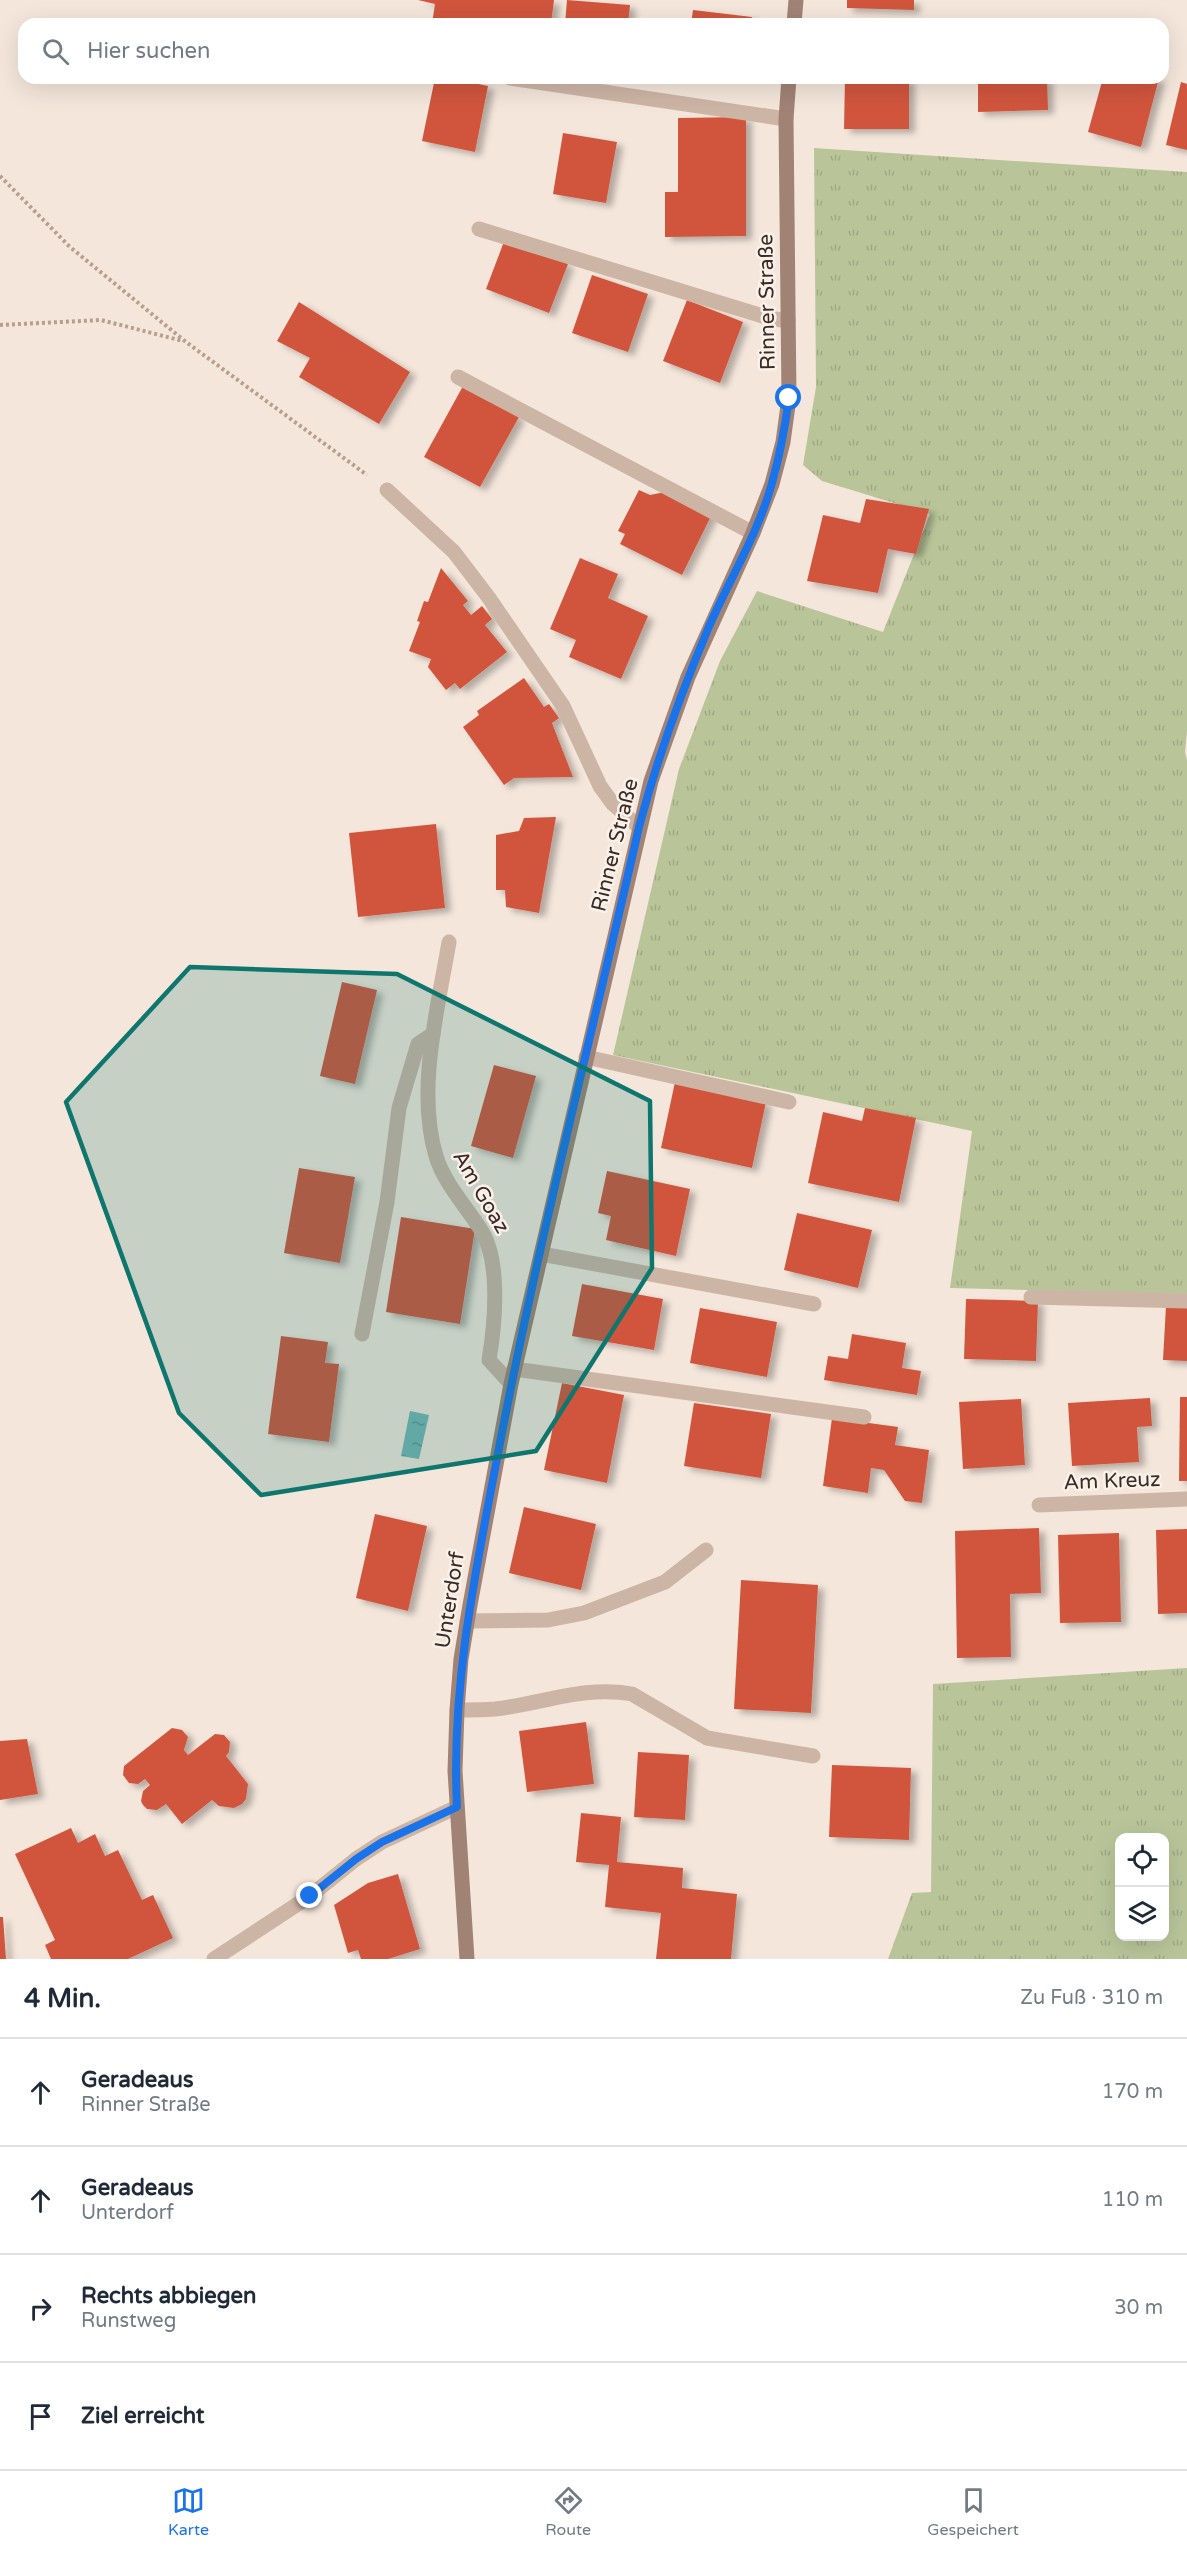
<!DOCTYPE html>
<html lang="de">
<meta charset="utf-8">
<style>
:root{--surface:#fff;--page:#f2f2f3;--text:#1f2937;--muted:#747a83;--line:#e0e1e3;--accent:#1a73e8}
body{margin:0;font-family:"Varela Round",sans-serif;background:var(--page);color:var(--text)}
.controls{position:absolute;right:18px;bottom:18px;display:grid;overflow:hidden;border-radius:12px;box-shadow:0 6px 24px #0002}
.controls button{width:54px;height:54px;display:grid;place-items:center;padding:0;border:0;border-bottom:2px solid var(--line);background:var(--surface);color:var(--text);font:30px sans-serif}
.stop{position:absolute;width:18px;height:18px;margin:-14px;border:4px solid #1a73e8;border-radius:50%;background:#fff}
.stop.end{background:#1a73e8;border-color:#fff;box-shadow:0 2px 6px #0008}
.list{margin:0;padding:0;list-style:none}
h2{display:flex;justify-content:space-between;align-items:center;height:78px;margin:0;padding:0 24px;font-size:26px}
h2 small{font-size:20px;font-weight:400;color:var(--muted)}
.list li{display:grid;grid-template-columns:39px 1fr auto;gap:18px;align-items:center;box-sizing:border-box;height:108px;padding:0 24px;border-top:2px solid var(--line)}
.list b{display:block;font-size:22px;white-space:nowrap}
.list p{margin:0;font-size:20px;white-space:nowrap;color:var(--muted)}
.list em{font-size:20px;font-style:normal;color:var(--muted)}
.icon{flex:none;width:33px;height:33px;fill:none;stroke:currentColor;stroke-width:2;stroke-linecap:round;stroke-linejoin:round}
.map{position:relative;flex:none;width:1187px;height:1959px;overflow:hidden}
.search{position:absolute;background:var(--surface);box-shadow:0 6px 24px #0002;left:18px;right:18px;top:18px;height:66px;display:flex;align-items:center;gap:15px;box-sizing:border-box;padding:0 21px;border-radius:18px;color:var(--muted);font-size:22px}
.sheet{height:510px;background:var(--surface)}
nav{display:flex;justify-content:space-around;align-items:center;box-sizing:border-box;height:84px;border-top:2px solid var(--line);background:var(--surface);font-size:16px;color:var(--muted)}
nav a{display:grid;justify-items:center;gap:3px}
nav .on{color:var(--accent)}
.map>svg:first-child{display:block}
.grass{fill:url(#grass-tufts);fill-rule:evenodd}
.water{fill:url(#water-ripples)}
.building{fill:#d1553c;filter:url(#shadow)}
.lines{fill:none;stroke-linecap:round;stroke-linejoin:round}
.path{stroke:#b99e8f;stroke-width:4;stroke-dasharray:3 3;stroke-linecap:butt}
.lane{stroke:#cdb5a5;stroke-width:15}
.street{stroke:#cdb5a5;stroke-width:15}
.secondary{stroke:#a18376;stroke-width:15}
.route{stroke:#1a73e8;stroke-width:8}
.marked{fill:#0f766e;fill-opacity:0.2;stroke:#0f766e;stroke-width:4.5;stroke-linejoin:round}
.labels{text-anchor:middle;dominant-baseline:central;stroke-width:5;stroke-linejoin:round;paint-order:stroke}
.street-label{font-size:21px;fill:#392b27;stroke:#fbf1e8}
</style>
<div class="map">
<svg width="1187" height="1959" viewBox="0 0 1187 1959">
<defs>
<pattern id="grass-tufts" width="24" height="20" patternUnits="userSpaceOnUse" patternTransform="scale(1.5)"><rect width="24" height="20" fill="#b9c599"/><path d="M3 7l-1-3M5 7V3M7 7l1-3M15 17l-1-3M17 17v-4M19 17l1-3" fill="none" stroke="#a0a984"/></pattern>
<pattern id="water-ripples" width="26" height="14" patternUnits="userSpaceOnUse" patternTransform="scale(1.5)"><rect width="26" height="14" fill="#77b4b2"/><path d="M2 4q2-2 4 0t4 0M15 11q2-2 4 0t4 0" fill="none" stroke="#639391"/></pattern>
<filter id="shadow"><feDropShadow dx="6" dy="4" stdDeviation="3" flood-color="#0004"/></filter>
</defs>
<rect width="100%" height="100%" fill="#f4e6db"/>
<!-- grass -->
<g class="grass">
<polygon points="814,148 1187,172 1187,731 1185,752 1187,760 1187,1294 950,1288 972,1131 613,1055 679,769 720,661 757,591 883,632 930,514 822,481 803,465 816,387"/>
<path d="M 1187,1668 L 1187,1959 L 888,1959 L 912,1893 L 931,1892 L 933,1684 ZM 1120,1838 L 1164,1838 L 1164,1936 L 1120,1936 Z"/>
</g>
<!-- water -->
<polygon class="water" points="410,1411 429,1415 419,1459 401,1456"/>
<!-- building -->
<g class="building">
<polygon points="418,0 554,0 551,24 432,24 435,4"/>
<polygon points="567,0 630,5 628,24 565,24"/>
<polygon points="847,0 914,0 914,10 847,8"/>
<polygon points="693,10 752,17 751,24 691,24"/>
<polygon points="435,78 449,78 488,86 475,152 422,141"/>
<polygon points="845,78 909,78 909,129 844,129"/>
<polygon points="978,78 1047,78 1048,110 978,112"/>
<polygon points="1103,78 1159,78 1141,147 1088,132"/>
<polygon points="1181,82 1187,84 1187,150 1166,145"/>
<polygon points="746,117 746,236 665,237 665,192 678,192 678,118"/>
<polygon points="563,133 617,142 606,203 553,194"/>
<polygon points="505,239 568,264 549,313 486,289"/>
<polygon points="592,275 648,294 628,352 572,333"/>
<polygon points="687,300 743,322 720,383 663,361"/>
<polygon points="299,302 410,372 379,424 299,377 310,358 277,341"/>
<polygon points="463,386 519,417 480,487 424,457"/>
<polygon points="639,490 650,495 670,491 713,512 682,575 620,544 625,534 618,531"/>
<polygon points="866,499 929,509 916,554 888,549 878,593 807,581 823,515 860,523"/>
<polygon points="580,558 618,574 608,598 648,616 621,679 569,657 576,640 550,629"/>
<polygon points="441,568 468,601 463,605 471,615 482,606 492,619 485,625 507,652 460,689 455,683 446,690 428,667 431,659 409,651 420,622 417,621 424,601 428,602"/>
<polygon points="524,678 544,707 549,704 559,718 552,723 573,777 514,778 504,785 463,727 479,715 477,711"/>
<polygon points="556,817 539,913 506,907 505,890 496,890 496,835 519,831 524,818"/>
<polygon points="436,824 445,908 358,917 349,833"/>
<polygon points="342,982 377,990 355,1084 320,1076"/>
<polygon points="494,1065 536,1076 513,1158 471,1146"/>
<polygon points="675,1082 766,1102 752,1168 661,1148"/>
<polygon points="865,1108 916,1118 899,1202 808,1183 823,1112 862,1121"/>
<polygon points="299,1168 355,1177 340,1263 284,1253"/>
<polygon points="607,1171 690,1189 676,1256 606,1240 611,1216 598,1213"/>
<polygon points="797,1213 872,1230 858,1288 784,1270"/>
<polygon points="401,1217 475,1229 460,1324 386,1312"/>
<polygon points="582,1284 663,1299 654,1350 572,1336"/>
<polygon points="966,1299 1038,1301 1036,1361 964,1359"/>
<polygon points="1166,1306 1187,1307 1187,1361 1163,1360"/>
<polygon points="700,1308 777,1322 767,1377 690,1363"/>
<polygon points="852,1334 906,1343 902,1368 921,1371 917,1395 824,1380 828,1356 848,1359"/>
<polygon points="281,1336 328,1342 325,1363 339,1364 329,1442 268,1434"/>
<polygon points="562,1383 624,1395 607,1483 544,1470"/>
<polygon points="1180,1397 1187,1397 1187,1481 1179,1481"/>
<polygon points="1150,1398 1152,1426 1137,1427 1139,1462 1072,1466 1068,1403"/>
<polygon points="1021,1399 1025,1465 963,1469 959,1402"/>
<polygon points="694,1403 771,1414 761,1478 684,1466"/>
<polygon points="832,1418 898,1427 895,1445 929,1450 922,1503 905,1501 884,1470 871,1468 868,1493 823,1486"/>
<polygon points="524,1507 596,1524 581,1590 509,1573"/>
<polygon points="375,1514 427,1526 408,1611 356,1598"/>
<polygon points="1039,1528 1041,1593 1010,1594 1011,1657 957,1658 955,1531"/>
<polygon points="1187,1529 1187,1613 1158,1614 1156,1530"/>
<polygon points="1119,1533 1121,1622 1060,1623 1058,1535"/>
<polygon points="741,1580 818,1585 811,1713 734,1709"/>
<polygon points="586,1722 594,1784 527,1792 519,1731"/>
<polygon points="172,1728 182,1730 188,1737 184,1750 188,1755 215,1734 224,1735 230,1742 229,1752 226,1756 248,1784 246,1799 242,1804 234,1808 219,1806 212,1800 182,1824 166,1804 157,1810 147,1809 143,1805 141,1801 143,1791 150,1785 145,1779 138,1784 129,1783 123,1775 124,1766"/>
<polygon points="27,1739 38,1794 0,1800 0,1741"/>
<polygon points="638,1752 689,1755 685,1820 634,1817"/>
<polygon points="832,1765 911,1768 909,1840 829,1837"/>
<polygon points="581,1813 621,1817 617,1862 683,1868 682,1888 737,1894 731,1959 656,1959 661,1913 605,1907 609,1865 576,1862"/>
<polygon points="71,1828 78,1843 95,1834 105,1856 118,1850 142,1900 153,1895 173,1938 128,1959 51,1959 45,1945 55,1940 15,1854"/>
<polygon points="398,1874 420,1949 388,1959 361,1959 358,1950 348,1953 334,1905 368,1883"/>
<polygon points="0,1917 3,1917 6,1959 0,1959"/>
</g>
<g class="lines">
<!-- path -->
<g class="path">
<polyline points="0,176 70,247 186,342 367,475"/>
<polyline points="0,325 101,320 183,341"/>
</g>
<!-- lane -->
<g class="lane">
<polyline points="510,78 786,119"/>
<polyline points="479,229 769,318 788,321"/>
<polyline points="458,377 753,533"/>
<polyline points="387,490 454,552 489,598 563,706 600,786 613,804 639,827"/>
<polyline points="586,1057 789,1102"/>
<polyline points="1031,1297 1187,1301"/>
<polyline points="362,1334 387,1202 399,1108 418,1044 433,1034"/>
<polyline points="514,1369 864,1417"/>
<polyline points="467,1621 548,1620 584,1613 665,1582 706,1550"/>
<path d="M 457,1710 C 470,1710 482,1710 495,1709 C 541,1704 585,1685 632,1694 L 707,1738 L 813,1756"/>
</g>
<!-- street -->
<g class="street">
<path d="M 449,942 C 438,1008 416,1090 436,1156 C 444,1183 466,1206 481,1230 C 501,1261 495,1324 489,1360 L 511,1384"/>
<polyline points="541,1254 814,1304"/>
<polyline points="1039,1505 1187,1499"/>
<polyline points="214,1959 310,1896 356,1859 382,1842 457,1807"/>
</g>
<!-- secondary -->
<g class="secondary">
<polyline points="794,24 796,0"/>
<polyline points="467,1959 455,1771 457,1710 461,1659 470,1605 511,1384 651,781 688,677 753,533 772,484 783,442 789,398 786,119 789,78"/>
</g>
</g>
<g class="lines">
<!-- route -->
<path class="route" d="M 310,1896 L 356,1859 L 382,1842 L 457,1807 C 451,1691 474,1578 496,1464 C 536,1250 591,1039 639,827 C 657,759 681,693 708,629 C 729,580 758,534 772,483 C 780,455 785,427 789,398"/>
</g>
<!-- marked area -->
<path class="marked" d="M 190,967 L 397,974 L 650,1101 L 652,1268 L 536,1451 L 261,1495 L 179,1413 L 66,1102 Z"/>
<g class="labels">
<!-- street labels -->
<g class="street-label">
<text transform="translate(767 302) rotate(-91)">Rinner Straße</text>
<text transform="translate(615 845) rotate(-76)">Rinner Straße</text>
<text transform="translate(481 1192) rotate(60)">Am Goaz</text>
<text transform="translate(1112 1481) rotate(-2)">Am Kreuz</text>
<text transform="translate(450 1600) rotate(-81)">Unterdorf</text>
</g>
</g>
</svg>
<div class="controls">
<button><svg class="icon" aria-label="locate" viewBox="0 0 24 24"><circle cx="12" cy="12" r="6"/><path d="M12 2v4M12 18v4M2 12h4M18 12h4"/></svg></button>
<button><svg class="icon" aria-label="layers" viewBox="0 0 24 24"><path d="M12 4l9 5-9 5-9-5zM3 14l9 5 9-5"/></svg></button>
</div>
<div class="stop" style="left:789px;top:398px"></div>
<div class="stop end" style="left:310px;top:1896px"></div>
<div class="search"><svg class="icon" aria-label="search" viewBox="0 0 24 24"><circle cx="10" cy="10" r="6"/><path d="M15 15l6 6"/></svg>Hier suchen</div>
</div>
<section class="sheet">
<h2>4 Min.<small>Zu Fuß · 310 m</small></h2>
<ul class="list">
<li><svg class="icon" aria-label="ahead" viewBox="0 0 24 24"><path d="M12 20V5M6 11l6-6 6 6"/></svg><div><b>Geradeaus</b><p>Rinner Straße</p></div><em>170 m</em></li>
<li><svg class="icon" aria-label="ahead" viewBox="0 0 24 24"><path d="M12 20V5M6 11l6-6 6 6"/></svg><div><b>Geradeaus</b><p>Unterdorf</p></div><em>110 m</em></li>
<li><svg class="icon" aria-label="right" viewBox="0 0 24 24"><path d="M7 20v-9h11M14 6l5 5-5 5"/></svg><div><b>Rechts abbiegen</b><p>Runstweg</p></div><em>30 m</em></li>
<li><svg class="icon" aria-label="arrive" viewBox="0 0 24 24"><path d="M6 21V4h12l-3 4 3 4H6"/></svg><div><b>Ziel erreicht</b></div></li>
</ul>
</section>
<nav>
<a class="on"><svg class="icon" aria-label="map" viewBox="0 0 24 24"><path d="M3 6l6-2 6 2 6-2v14l-6 2-6-2-6 2zM9 4v14M15 6v14"/></svg>Karte</a>
<a><svg class="icon" aria-label="directions" viewBox="0 0 24 24"><path d="M12 3l9 9-9 9-9-9zM9 14v-3h6M13 9l2 2-2 2"/></svg>Route</a>
<a><svg class="icon" aria-label="saved" viewBox="0 0 24 24"><path d="M7 4h10v16l-5-4-5 4z"/></svg>Gespeichert</a>
</nav>
